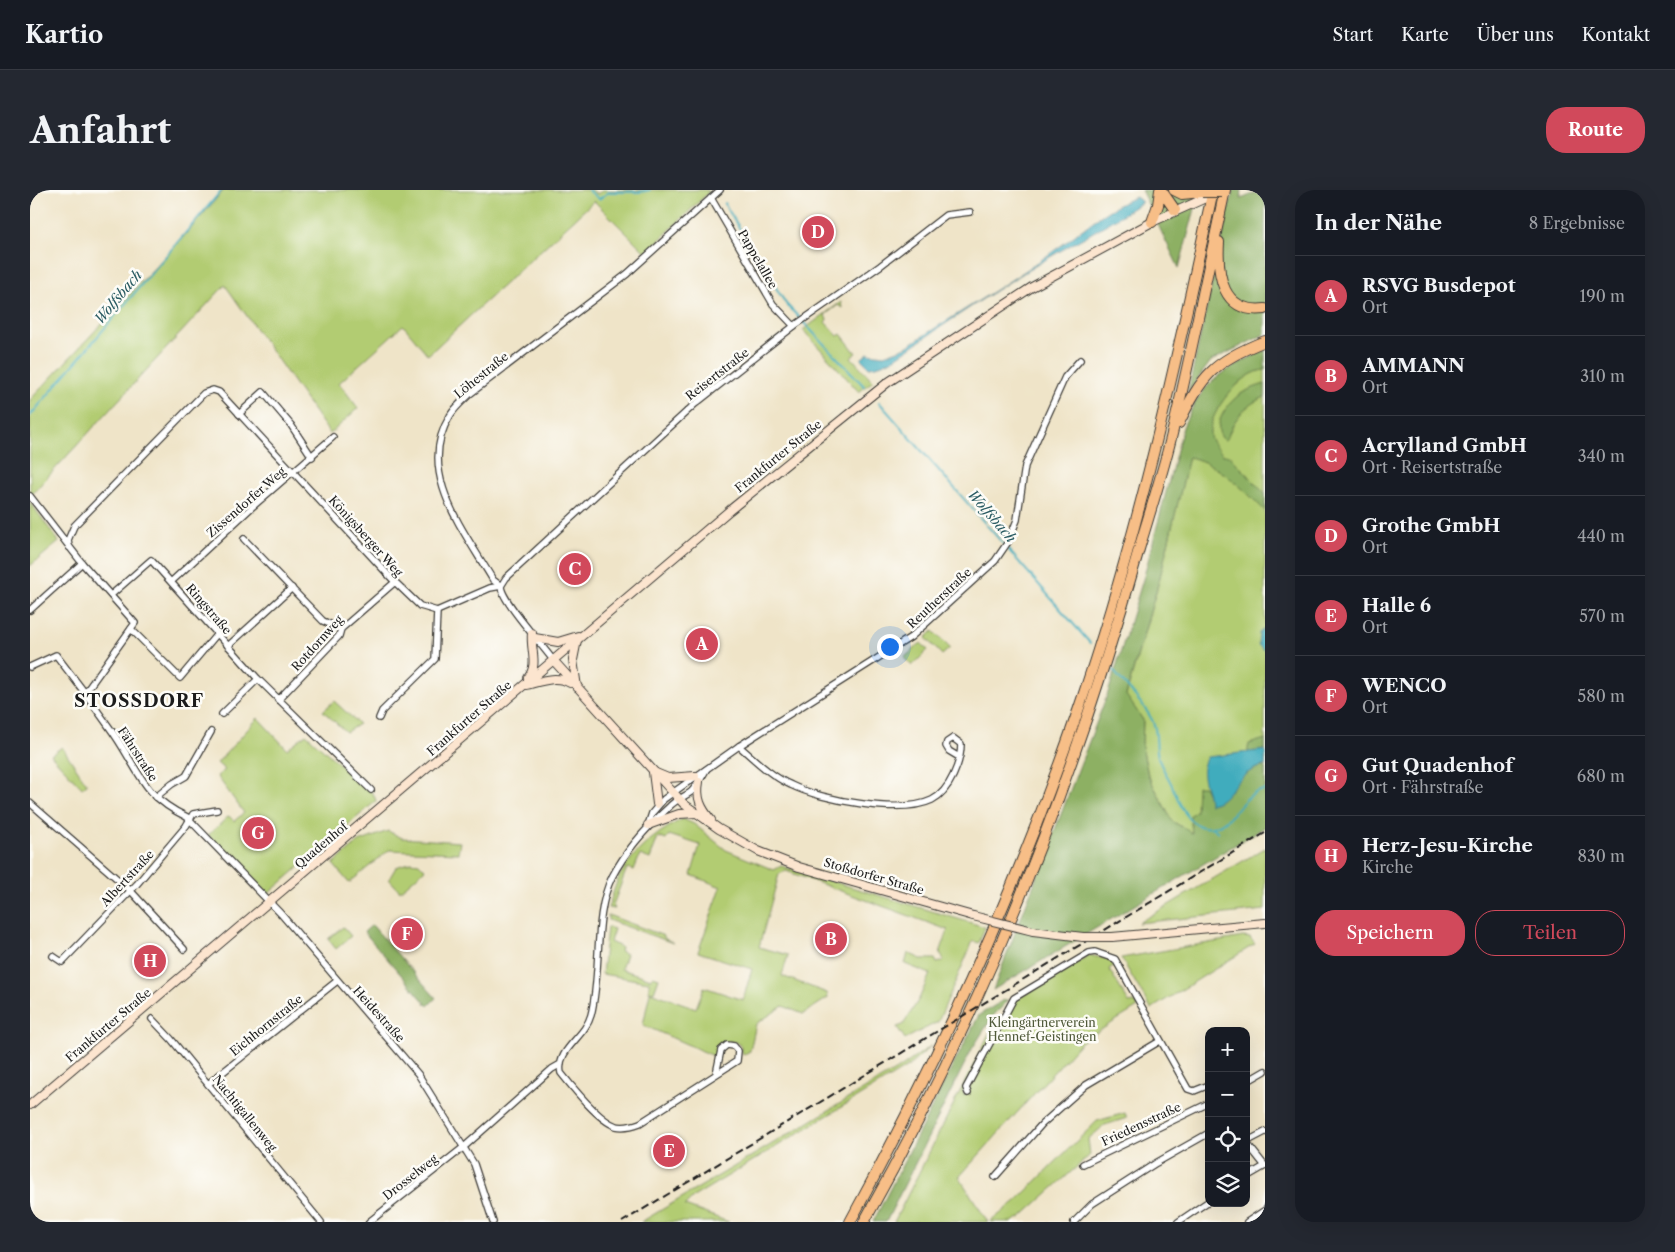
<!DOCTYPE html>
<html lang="de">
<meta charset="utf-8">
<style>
:root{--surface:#171b24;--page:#242831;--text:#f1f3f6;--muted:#9ea1a6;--line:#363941;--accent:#d1495b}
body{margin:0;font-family:"Libre Caslon Text",serif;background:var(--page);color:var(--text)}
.controls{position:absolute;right:15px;bottom:15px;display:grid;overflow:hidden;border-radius:10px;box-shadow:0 5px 20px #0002}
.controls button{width:45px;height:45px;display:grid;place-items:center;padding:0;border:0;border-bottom:1px solid var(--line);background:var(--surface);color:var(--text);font:25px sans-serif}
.you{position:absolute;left:859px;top:456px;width:18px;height:18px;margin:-12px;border:4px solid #fff;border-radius:50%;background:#1a73e8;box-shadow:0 0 0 8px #1a73e833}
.badge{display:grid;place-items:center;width:32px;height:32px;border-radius:50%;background:var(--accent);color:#fff;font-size:16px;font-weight:700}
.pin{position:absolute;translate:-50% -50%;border:2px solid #fff;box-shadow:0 1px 5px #0006}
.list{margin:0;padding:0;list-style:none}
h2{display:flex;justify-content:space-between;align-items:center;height:65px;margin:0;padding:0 20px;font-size:21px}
h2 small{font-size:16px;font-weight:400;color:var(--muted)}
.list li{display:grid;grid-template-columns:32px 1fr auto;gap:15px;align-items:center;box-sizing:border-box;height:80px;padding:0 20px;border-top:1px solid var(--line)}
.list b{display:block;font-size:19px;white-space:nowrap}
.list p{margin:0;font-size:16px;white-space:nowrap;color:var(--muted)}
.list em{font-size:16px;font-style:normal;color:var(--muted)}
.actions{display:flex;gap:10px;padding:15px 20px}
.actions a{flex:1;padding:11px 0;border:1px solid var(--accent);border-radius:20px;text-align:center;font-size:18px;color:var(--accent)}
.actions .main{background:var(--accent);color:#fff}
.icon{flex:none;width:28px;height:28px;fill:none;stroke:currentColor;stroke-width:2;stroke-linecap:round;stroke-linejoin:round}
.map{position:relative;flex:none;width:1235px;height:1032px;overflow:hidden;border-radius:20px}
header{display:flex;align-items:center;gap:30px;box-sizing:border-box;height:70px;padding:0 25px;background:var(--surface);border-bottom:1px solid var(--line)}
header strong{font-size:24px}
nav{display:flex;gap:28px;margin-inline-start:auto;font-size:18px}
.intro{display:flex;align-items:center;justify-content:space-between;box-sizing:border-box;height:120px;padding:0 30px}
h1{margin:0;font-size:35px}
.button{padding:12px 22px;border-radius:20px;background:var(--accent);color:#fff;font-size:18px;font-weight:700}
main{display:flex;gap:30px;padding:0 30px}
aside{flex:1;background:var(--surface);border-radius:20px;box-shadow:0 5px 20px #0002}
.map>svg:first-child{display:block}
.green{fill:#b2cc72;stroke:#677447}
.forest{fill:#8db064;stroke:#546640}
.water{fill:#3facbd;stroke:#2e646c}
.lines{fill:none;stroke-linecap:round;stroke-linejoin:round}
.stream{stroke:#3facbd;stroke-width:2}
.street-casing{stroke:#3c3a36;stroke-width:8}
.secondary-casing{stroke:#3c3a36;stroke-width:10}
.highway-casing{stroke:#3c3a36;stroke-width:12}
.street{stroke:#fff;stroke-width:5.5}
.secondary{stroke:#fce5cf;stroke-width:8}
.highway{stroke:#f7be87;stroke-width:10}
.rail{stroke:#1c1c1c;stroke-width:2;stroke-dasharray:8 4;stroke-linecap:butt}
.secondary-bridge-casing{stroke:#3c3a36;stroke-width:10;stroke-linecap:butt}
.highway-bridge-casing{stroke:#3c3a36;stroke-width:12;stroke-linecap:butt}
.secondary-bridge{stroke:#fce5cf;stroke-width:8}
.highway-bridge{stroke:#f7be87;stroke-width:10}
.labels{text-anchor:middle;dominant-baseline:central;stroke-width:5;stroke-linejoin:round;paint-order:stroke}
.street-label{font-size:12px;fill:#1c1c1c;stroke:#fdfcf7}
.park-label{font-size:12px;fill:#505a3a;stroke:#fdfcf7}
.water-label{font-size:14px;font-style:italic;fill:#2c5d64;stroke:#fdfcf7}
.district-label{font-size:18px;font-weight:bold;letter-spacing:1px;fill:#1c1c1c;stroke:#fdfcf7}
</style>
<header>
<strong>Kartio</strong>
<nav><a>Start</a><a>Karte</a><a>Über uns</a><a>Kontakt</a></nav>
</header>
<div class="intro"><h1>Anfahrt</h1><a class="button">Route</a></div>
<main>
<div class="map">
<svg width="1235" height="1032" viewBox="0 0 1235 1032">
<rect width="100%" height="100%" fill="#fdfcf7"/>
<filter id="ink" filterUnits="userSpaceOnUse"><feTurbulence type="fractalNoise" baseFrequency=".02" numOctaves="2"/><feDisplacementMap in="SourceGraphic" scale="10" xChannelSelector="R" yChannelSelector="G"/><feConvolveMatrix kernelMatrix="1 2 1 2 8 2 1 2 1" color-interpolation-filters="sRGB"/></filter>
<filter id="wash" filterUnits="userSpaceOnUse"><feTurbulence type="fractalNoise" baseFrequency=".0096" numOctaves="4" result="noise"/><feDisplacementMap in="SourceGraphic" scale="20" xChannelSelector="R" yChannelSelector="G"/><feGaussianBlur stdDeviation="1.12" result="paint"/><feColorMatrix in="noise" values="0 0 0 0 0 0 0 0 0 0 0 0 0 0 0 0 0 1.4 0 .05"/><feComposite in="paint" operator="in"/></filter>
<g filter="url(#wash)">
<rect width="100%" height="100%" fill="#efe4c8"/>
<!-- green -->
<g class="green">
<polygon points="194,0 562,0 567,4 573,0 678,0 678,3 616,63 564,11 398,165 373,135 309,193 328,218 300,244 195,95 2,304 0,301 0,210 157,43"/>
<polygon points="811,112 812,118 808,115 795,125 797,130 795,132 808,146 811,144 826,163 821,167 843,191 829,202 773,140"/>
<polygon points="1235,177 1235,613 1162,644 1142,631 1118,585 1112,557 1113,530 1096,506 1129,391 1159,266 1182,219 1221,182"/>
<polygon points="0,312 29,352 0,376"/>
<polygon points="903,441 920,458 912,465 896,448"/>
<polygon points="891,453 898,460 882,476 874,468"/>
<polygon points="304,511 329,534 316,542 293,521"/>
<polygon points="228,528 257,559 276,544 344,605 346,611 239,703 233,700 178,645 199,626 204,631 214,623 187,586 195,580 187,573"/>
<polygon points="32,557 57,594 52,598 21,565"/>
<path d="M 653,629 L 664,634 L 696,660 L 744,680 L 751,676 L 955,737 L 949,753 L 943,751 L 908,832 L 875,849 L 867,837 L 873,835 L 889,809 L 900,784 L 875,774 L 878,763 L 891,769 L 905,769 L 907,773 L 914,770 L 910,763 L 918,740 L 756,681 L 749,684 L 729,757 L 758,765 L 752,786 L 797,803 L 798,808 L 773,824 L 753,816 L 726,834 L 720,861 L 713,865 L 710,855 C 698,846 688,854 686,867 L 613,835 L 620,802 L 666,818 L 674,797 L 713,810 L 722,779 L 668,762 L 691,697 L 661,685 L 670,655 L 639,645 L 636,650 L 628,647 L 620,669 L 610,665 L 604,680 L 597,678 L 583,715 L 585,719 L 578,718 C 582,707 585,695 590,685 C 603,661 630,640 653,629 Z"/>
<polygon points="358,641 372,648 430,652 428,663 359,660 319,693 303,674 329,652"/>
<polygon points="1235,658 1235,720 1108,733"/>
<polygon points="381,672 389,673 395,679 370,701 359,689 366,677"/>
<polygon points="578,725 634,746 634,748 643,753 578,730"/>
<polygon points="313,737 321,746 306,759 298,749"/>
<polygon points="577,737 584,739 580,752 591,757 590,761 596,764 591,779 621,789 623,786 629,788 624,802 619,801 619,792 572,784"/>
<polygon points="1213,747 1220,748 1225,754 1121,819 1091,768"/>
<polygon points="1059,765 1082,770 1085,775 1079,779 1099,813 1105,812 1108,817 1051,852 929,987 958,1032 864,1032 964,834 970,831 933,901 934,906 984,811"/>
<polygon points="902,855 879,876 665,1006 655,1016 699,1032 611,1032 873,876"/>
<polygon points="1095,923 1097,928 1075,935 1058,949 1060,965 991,1027 982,1032 960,1032 986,1011 1067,931"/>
</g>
<!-- forest -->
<g class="forest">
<polygon points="1111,0 1170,0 1149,78"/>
<polygon points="1203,0 1212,0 1211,9 1230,1 1235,5 1235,144 1181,171 1158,202"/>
<path d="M 1235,160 L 1235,180 C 1212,181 1178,222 1180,245 C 1180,252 1189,259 1193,265 L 1199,265 L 1235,304 L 1235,321 C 1213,299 1190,274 1159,267 L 1129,391 L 1096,505 L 1113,530 L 1112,557 L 1118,585 L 1142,631 L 1162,643 L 1160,625 L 1166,621 L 1167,596 L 1174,596 L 1179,606 L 1201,600 C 1209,586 1219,579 1235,576 L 1235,637 L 963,800 L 1079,500 L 1114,386 L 1153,237 C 1174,189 1190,183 1235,160 Z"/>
<path d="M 1235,194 L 1235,207 C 1215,214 1203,230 1197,249 L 1194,250 C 1179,236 1199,211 1212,203 C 1219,199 1228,196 1235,194 Z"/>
<polygon points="1235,549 1235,560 1217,563 1219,554"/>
<polygon points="342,735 406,808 398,816 334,742"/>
<polygon points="974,810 979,810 963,826 942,859 856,1032 843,1032 949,825"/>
</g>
<!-- water -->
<g class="water">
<path d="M 1106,7 L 1112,12 C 1084,31 1056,46 1027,63 C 982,89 939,118 896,147 C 879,158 859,176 839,177 L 831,169 L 838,163 L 854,165 L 876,157 C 929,122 985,90 1036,52 C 1060,34 1077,18 1106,7 Z"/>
<polygon points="1235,438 1235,461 1228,455 1229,443"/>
<path d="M 1235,560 L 1235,576 C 1203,582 1201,613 1179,614 C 1179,596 1166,586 1177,567 Z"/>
</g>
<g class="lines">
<!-- stream -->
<g class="stream">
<polyline points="558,0 569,9 579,2 611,2 620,0"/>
<polyline points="694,13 756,114 834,196"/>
<polyline points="849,212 1060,453"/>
<polyline points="0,226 192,0"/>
<path d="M 1083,480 C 1096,497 1115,514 1123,532 C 1128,543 1125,555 1128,567 C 1131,578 1139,587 1143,598 C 1150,614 1159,642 1183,637 C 1205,632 1212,602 1235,600"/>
<polyline points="1182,637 1188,642"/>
</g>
</g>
</g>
<g filter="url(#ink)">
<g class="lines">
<!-- street casing -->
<g class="street-casing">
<g id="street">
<polyline points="681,8 743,114 764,136"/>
<polyline points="209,224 233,202 261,235 282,267"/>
<path d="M 0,306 L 52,373 L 105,433 L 55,503 C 65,518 76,532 86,547 C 110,583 114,607 157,627 L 251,724 L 388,884 L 444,974 L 463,1032"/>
<polyline points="214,349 293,431 311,439"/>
<polyline points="39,357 38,350 44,336 174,203 183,200 189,202 365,392 390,416 407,421 460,398 471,396 476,388 665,214 764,136 850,76 916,25 940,22"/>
<polyline points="142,391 221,318 303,247"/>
<polyline points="81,405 121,370 228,489 341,600"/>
<polyline points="0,420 52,373"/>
<polyline points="101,439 150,488 187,444"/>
<polyline points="198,456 262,398"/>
<path d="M 523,470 C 513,456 471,410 471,396 L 463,390 C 435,342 385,282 420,226 C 425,217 434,210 441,203 L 597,84 L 690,0"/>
<polyline points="0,477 26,465 55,503"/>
<polyline points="248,510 309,446 311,439 365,392"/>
<polyline points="192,524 228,489"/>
<polyline points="349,528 352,521 405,469 407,421"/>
<path d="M 709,556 C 725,570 741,586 761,595 C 791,610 871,625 902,610 C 920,601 931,572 931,554 L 923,548 L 917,552 L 916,556 L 919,561 L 929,567"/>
<path d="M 676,580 C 672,587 667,596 661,602 C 654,607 645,610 639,617 C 617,637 596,660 582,687 C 563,725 572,783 561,825 C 555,848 526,859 531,883 C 543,898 569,931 586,936 C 595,938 602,936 610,933 L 707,871 L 708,861 L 704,856 L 697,855 L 691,860 L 686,884"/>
<polyline points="126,607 142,594 156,586 181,542"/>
<polyline points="0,613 100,700 154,759"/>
<polyline points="618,635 622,623 634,609 709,556 881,447 965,371 978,352 987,330 995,276 1035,187 1050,170"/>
<polyline points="23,766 32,772 107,694 156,636 163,624 187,620"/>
<polyline points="122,829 141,849 291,1032"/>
<polyline points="1216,892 1235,881"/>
<polyline points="178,894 307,791"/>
<polyline points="938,903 936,898 984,808 1059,763 1065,762 1085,769 1158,899 1164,901 1179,895"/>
<polyline points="1216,952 1235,976"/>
<polyline points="1216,952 1235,942"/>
<polyline points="1053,974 1179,913"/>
<polyline points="965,987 1012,934 1056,895 1130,851"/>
<polyline points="1216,987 1235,976"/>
<polyline points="339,1032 434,957 522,879 529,875"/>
<polyline points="1044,1032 1062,1014 1126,973 1179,943"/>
<polyline points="1148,1032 1179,1011"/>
<polyline points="1217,1032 1235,1020"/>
</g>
</g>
<!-- secondary casing -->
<g class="secondary-casing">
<g id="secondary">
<polyline points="505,448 528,452 548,446"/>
<polyline points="523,470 638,597 654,614 689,639 728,661 769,677 943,726"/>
<path d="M 498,488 C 509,474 500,460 502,443"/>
<path d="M 496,495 C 512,491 526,485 540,493"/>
<polyline points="547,497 543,470 547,450"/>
<polyline points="623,582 627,614"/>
<polyline points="626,583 638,588 665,586"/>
<path d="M 669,592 C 666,608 671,618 681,630"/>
<polyline points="618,635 649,624 667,623"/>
<polyline points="1003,741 1053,747"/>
<polyline points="1082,747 1235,733"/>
<polyline points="0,915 700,320 857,193 1002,97 1122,32 1180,6"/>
</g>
</g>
<!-- highway casing -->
<g class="highway-casing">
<g id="highway">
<polyline points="1131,0 1145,20"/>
<polyline points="1144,0 1152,4 1172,2"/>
<polyline points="1234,0 1235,1"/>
<polyline points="1122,32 1128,15 1130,0"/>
<path d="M 1189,52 C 1187,85 1192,124 1235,119"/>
<path d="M 1149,233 C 1172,185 1184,171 1235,151"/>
<path d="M 820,1032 C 910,867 988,696 1049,518 C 1107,349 1146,174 1183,0"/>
<path d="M 834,1032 C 953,820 1043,593 1109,359 C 1120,322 1132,285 1141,248 C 1161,166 1177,83 1195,0"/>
</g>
</g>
<!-- street -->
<use href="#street" class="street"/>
<!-- secondary -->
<use href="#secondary" class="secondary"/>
<!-- highway -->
<use href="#highway" class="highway"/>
<!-- rail -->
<polyline class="rail" points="592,1032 1235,643"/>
<!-- secondary-bridge casing -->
<g class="secondary-bridge-casing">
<g id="secondary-bridge">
<polyline points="943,726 1003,741"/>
<polyline points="1053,747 1082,747"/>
</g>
</g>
<!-- highway-bridge casing -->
<g class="highway-bridge-casing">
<polyline id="highway-bridge" points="1172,2 1192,2"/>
</g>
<!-- secondary-bridge -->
<use href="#secondary-bridge" class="secondary-bridge"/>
<!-- highway-bridge -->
<use href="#highway-bridge" class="highway-bridge"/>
</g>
</g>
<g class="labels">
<!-- street labels -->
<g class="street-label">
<text transform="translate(728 69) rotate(60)">Pappelallee</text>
<text transform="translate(687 184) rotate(-38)">Reisertstraße</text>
<text transform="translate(451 185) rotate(-39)">Löhestraße</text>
<text transform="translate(748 266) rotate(-39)">Frankfurter Straße</text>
<text transform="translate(216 312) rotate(-41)">Zissendorfer Weg</text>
<text transform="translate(336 346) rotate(48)">Königsberger Weg</text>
<text transform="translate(909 408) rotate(-43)">Reutherstraße</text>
<text transform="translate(179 419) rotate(49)">Ringstraße</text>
<text transform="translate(287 453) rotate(-48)">Rotdornweg</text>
<text transform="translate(439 528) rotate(-41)">Frankfurter Straße</text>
<text transform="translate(108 564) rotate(57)">Fährstraße</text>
<text transform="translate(291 655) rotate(-40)">Quadenhof</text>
<text transform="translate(844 686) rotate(16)">Stoßdorfer Straße</text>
<text transform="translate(97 688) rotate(-47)">Albertstraße</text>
<text transform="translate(349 824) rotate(48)">Heidestraße</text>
<text transform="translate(78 835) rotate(-40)">Frankfurter Straße</text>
<text transform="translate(236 835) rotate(-39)">Eichhornstraße</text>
<text transform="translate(215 923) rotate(51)">Nachtigallenweg</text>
<text transform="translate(1111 934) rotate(-25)">Friedensstraße</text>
<text transform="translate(380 987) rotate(-38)">Drosselweg</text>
</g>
<!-- park labels -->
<g class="park-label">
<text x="1012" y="832">Kleingärtnerverein<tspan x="1012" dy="14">Hennef-Geistingen</tspan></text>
</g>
<!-- water labels -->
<g class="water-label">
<text transform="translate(88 107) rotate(-50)">Wolfsbach</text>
<text transform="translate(962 326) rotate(49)">Wolfsbach</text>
</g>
<!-- district labels -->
<g class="district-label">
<text x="109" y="511">STOSSDORF</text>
</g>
</g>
</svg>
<div class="controls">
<button>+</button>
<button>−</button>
<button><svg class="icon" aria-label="locate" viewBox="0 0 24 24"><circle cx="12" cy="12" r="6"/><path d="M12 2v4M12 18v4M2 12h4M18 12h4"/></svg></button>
<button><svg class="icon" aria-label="layers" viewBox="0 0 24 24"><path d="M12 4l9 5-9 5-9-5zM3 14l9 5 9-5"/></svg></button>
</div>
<div class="you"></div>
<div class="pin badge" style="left:672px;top:454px">A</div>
<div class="pin badge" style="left:801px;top:749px">B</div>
<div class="pin badge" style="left:545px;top:379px">C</div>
<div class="pin badge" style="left:788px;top:42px">D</div>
<div class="pin badge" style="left:639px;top:961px">E</div>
<div class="pin badge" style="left:377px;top:744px">F</div>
<div class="pin badge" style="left:228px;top:643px">G</div>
<div class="pin badge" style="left:120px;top:771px">H</div>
</div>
<aside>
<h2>In der Nähe<small>8 Ergebnisse</small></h2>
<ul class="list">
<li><span class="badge">A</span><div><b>RSVG Busdepot</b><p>Ort</p></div><em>190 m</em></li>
<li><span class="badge">B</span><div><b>AMMANN</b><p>Ort</p></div><em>310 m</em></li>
<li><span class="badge">C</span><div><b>Acrylland GmbH</b><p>Ort · Reisertstraße</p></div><em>340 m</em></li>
<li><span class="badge">D</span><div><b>Grothe GmbH</b><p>Ort</p></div><em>440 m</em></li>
<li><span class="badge">E</span><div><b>Halle 6</b><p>Ort</p></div><em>570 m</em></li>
<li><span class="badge">F</span><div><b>WENCO</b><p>Ort</p></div><em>580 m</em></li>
<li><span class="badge">G</span><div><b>Gut Quadenhof</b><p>Ort · Fährstraße</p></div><em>680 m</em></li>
<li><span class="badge">H</span><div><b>Herz-Jesu-Kirche</b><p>Kirche</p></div><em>830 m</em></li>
</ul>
<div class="actions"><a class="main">Speichern</a><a>Teilen</a></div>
</aside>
</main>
